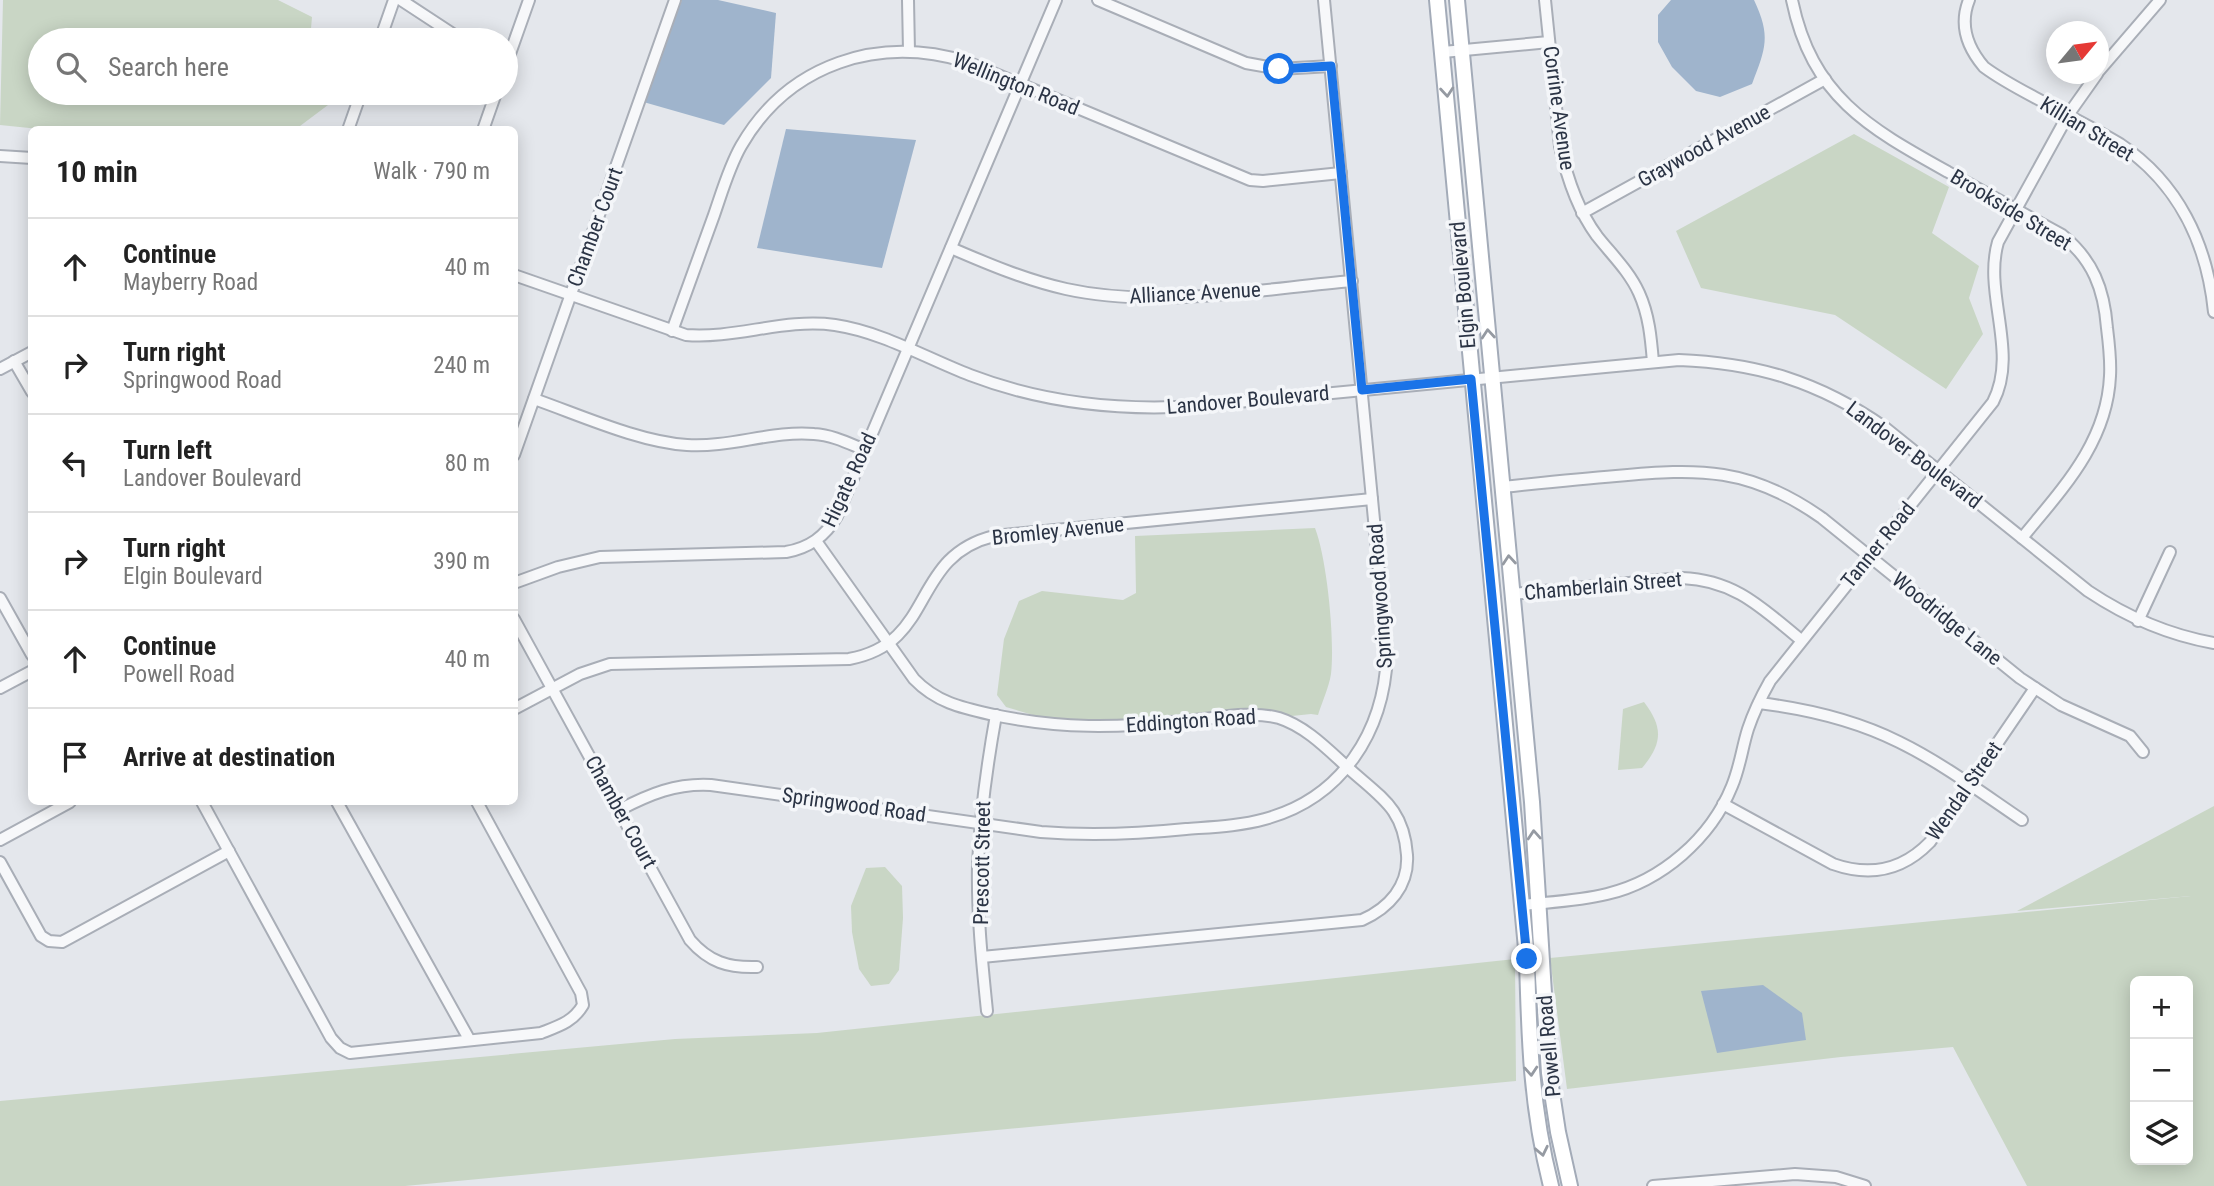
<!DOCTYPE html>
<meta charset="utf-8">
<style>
:root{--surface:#fff;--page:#f6f6f6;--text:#222;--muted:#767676;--line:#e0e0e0}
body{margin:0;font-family:"Roboto Condensed",sans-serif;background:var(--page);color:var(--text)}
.controls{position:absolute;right:21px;bottom:21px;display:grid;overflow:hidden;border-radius:10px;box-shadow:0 4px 18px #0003}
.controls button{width:63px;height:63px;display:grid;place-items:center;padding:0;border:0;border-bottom:2px solid var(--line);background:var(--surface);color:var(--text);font:35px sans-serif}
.compass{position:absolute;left:2046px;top:21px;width:63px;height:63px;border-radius:50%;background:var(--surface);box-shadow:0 4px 18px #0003;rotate:61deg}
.stop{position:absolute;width:21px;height:21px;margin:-16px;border:5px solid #1a73e8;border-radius:50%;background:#fff}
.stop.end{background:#1a73e8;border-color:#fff;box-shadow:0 2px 7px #0008}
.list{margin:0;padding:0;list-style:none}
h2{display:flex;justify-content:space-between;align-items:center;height:91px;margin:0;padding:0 28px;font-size:30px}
h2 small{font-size:23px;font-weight:400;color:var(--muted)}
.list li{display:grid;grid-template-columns:46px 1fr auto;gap:21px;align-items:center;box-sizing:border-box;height:98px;padding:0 28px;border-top:2px solid var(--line)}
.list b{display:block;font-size:26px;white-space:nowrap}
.list p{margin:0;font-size:23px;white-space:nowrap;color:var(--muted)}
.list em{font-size:23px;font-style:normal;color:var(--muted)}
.icon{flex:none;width:38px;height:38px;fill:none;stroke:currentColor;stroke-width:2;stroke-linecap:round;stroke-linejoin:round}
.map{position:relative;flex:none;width:2214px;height:1186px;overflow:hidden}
.search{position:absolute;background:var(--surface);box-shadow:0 4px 18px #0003;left:28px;top:28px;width:490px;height:77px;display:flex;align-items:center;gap:18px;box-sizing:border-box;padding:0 24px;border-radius:38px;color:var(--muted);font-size:26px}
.panel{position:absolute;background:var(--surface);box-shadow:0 4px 18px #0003;left:28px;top:126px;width:490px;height:679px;border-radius:10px}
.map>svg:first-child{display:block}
.green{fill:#c9d6c5;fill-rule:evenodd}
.water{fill:#9fb4cc}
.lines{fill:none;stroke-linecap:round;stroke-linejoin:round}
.minor-casing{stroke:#a9aeb7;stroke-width:14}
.major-casing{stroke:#a3abb8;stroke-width:18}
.minor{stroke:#f7f8fa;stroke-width:10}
.major{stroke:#fff;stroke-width:14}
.oneway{stroke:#959aa2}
.route{stroke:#1a73e8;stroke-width:9}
.labels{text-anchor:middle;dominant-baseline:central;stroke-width:7;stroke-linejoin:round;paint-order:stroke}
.street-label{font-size:21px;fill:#2b3445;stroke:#f4f6f9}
</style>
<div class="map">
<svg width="2214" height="1186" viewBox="0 0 2214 1186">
<rect width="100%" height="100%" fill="#e4e7ec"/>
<!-- green -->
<g class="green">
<polygon points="3,0 278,0 312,17 310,40 40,40 40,93 328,93 328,105 296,129 49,130 0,125"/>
<polygon points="1854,134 1949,187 1932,233 1979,266 1969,298 1983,334 1946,389 1835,315 1701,288 1676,231"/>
<path d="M 1315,528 C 1327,559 1335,639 1331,674 C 1329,687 1322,702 1318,715 L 1311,714 L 1242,721 L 1124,724 L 1053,721 L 1006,707 L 997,695 L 1004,639 L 1019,601 L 1042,591 L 1123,600 L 1136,593 L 1135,536 Z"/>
<path d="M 1644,702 C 1663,727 1663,743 1642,768 L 1618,770 L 1623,709 Z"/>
<path d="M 2214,806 L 2214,1186 L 2027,1186 L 1953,1047 L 1841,1057 L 1567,1089 L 1550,958 L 2191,896 L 2017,911 ZM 2135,981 L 2188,981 L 2188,1160 L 2135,1160 Z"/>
<polygon points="885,867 902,886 903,918 899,970 889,984 871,986 859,969 852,932 851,906 866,868"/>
<polygon points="1515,959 1516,1081 405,1186 0,1186 0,1101 675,1039 817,1033"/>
</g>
<!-- water -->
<g class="water">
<polygon points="682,0 718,0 776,13 771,78 724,125 640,101"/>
<path d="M 1671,0 L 1754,0 C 1771,36 1766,48 1752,84 L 1720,97 L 1696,91 L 1672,67 L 1658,42 L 1658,15 Z"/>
<polygon points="786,129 916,140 882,268 757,248"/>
<polygon points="1763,985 1802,1013 1806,1040 1717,1053 1701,991"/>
</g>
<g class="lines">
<!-- minor casing -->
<g class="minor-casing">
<g id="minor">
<polyline points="401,0 462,40"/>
<polyline points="908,0 909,51"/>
<polyline points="1098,0 1246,63 1279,69 1331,66"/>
<path d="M 1545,0 L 1560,146 C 1567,178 1577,209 1597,236 C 1612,255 1629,271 1639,293 C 1649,315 1651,338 1653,362"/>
<path d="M 1792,0 C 1812,97 1869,128 1948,172 C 1986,193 2024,214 2062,235 C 2093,260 2104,289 2107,328 C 2109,344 2111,360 2110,376 C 2107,443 2062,489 2022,538"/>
<path d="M 1969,0 C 1959,25 1967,47 1984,67 C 2004,82 2027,93 2049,105 C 2072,118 2097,130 2120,144 C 2178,183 2207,243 2214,312"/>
<polyline points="380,40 394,0"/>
<polyline points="1443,52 1549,42"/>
<polyline points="506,65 529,0"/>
<polyline points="2098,72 2160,0"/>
<polyline points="348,130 361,93"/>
<polyline points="483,130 496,93"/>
<polyline points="0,156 32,158"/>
<polyline points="1582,213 1825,79"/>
<path d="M 951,248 C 988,264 1026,280 1066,289 C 1156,309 1260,289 1352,281"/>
<path d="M 514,275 L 686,335 C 736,339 784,318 835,325 C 882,332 926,358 970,375 C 1043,403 1119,411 1196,406 L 1679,360 C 1758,363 1819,382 1884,427 L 2088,591 C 2127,617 2168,635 2214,643"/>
<path d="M 672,331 C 686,292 700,254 714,215 C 722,192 729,167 741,146 C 789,63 879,35 967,62 L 1250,180 L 1263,181 L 1341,173"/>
<polyline points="14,361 32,392"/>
<polyline points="0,369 32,352"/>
<path d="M 534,399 C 580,415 639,442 687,445 C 729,448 774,430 814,434 C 832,435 848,443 865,450"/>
<polyline points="514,455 675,0"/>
<path d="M 1503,487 C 1541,483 1578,479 1616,476 C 1699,468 1750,467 1822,518 L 2020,678 L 2061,705 L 2130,736 L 2143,752"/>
<path d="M 816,541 L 914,679 C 937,703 963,708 994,715 C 1062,729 1115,728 1184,721 C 1214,719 1249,710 1279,718 C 1308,727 1332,754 1355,774 C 1385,800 1404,812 1407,855 C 1409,886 1389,908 1362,920 L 982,957"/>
<path d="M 514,583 L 558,567 L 600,557 L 786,552 C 809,548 825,537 837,516 L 1056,0"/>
<path d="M 1512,594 L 1682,578 C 1735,580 1762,608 1801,640"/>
<polyline points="0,598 32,655"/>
<path d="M 514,619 L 690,940 C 709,962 728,968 757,967"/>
<polyline points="2138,621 2170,552"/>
<polyline points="0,688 32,671"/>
<path d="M 1759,703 C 1808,709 1855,720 1899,742 C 1942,763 1982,793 2022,820"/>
<path d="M 514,709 L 580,674 L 610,664 L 849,659 C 937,643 909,557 994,536 L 1372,499"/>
<path d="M 202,802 L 331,1038 L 340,1048 L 350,1053 L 541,1033 C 559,1026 573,1022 583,1005 L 581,993 L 477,802"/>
<polyline points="337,802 469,1039"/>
<path d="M 1723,804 L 1833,864 C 1870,877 1903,870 1930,842 L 2035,688"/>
<path d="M 619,810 C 650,794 676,783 711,785 L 1041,832 C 1090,836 1137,834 1186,829 C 1212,827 1240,826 1265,819 C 1342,798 1384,732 1387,655 L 1324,0"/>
<polyline points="0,840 70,802"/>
<polyline points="0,862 41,936 49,941 62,942 229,851"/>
<path d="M 1522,905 C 1550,902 1579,901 1607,894 C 1662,881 1711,838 1732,786 C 1740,767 1742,748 1748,729 C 1754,711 1761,697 1770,681 L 1993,402 C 2019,352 1983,294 1998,242 L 2068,115 L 2097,74"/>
<path d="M 987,1011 C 982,962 977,914 978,865 C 980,814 987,765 996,715"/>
<polyline points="1653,1186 1795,1174 1836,1177 1865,1186"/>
</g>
</g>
<!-- major casing -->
<g class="major-casing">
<g id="major">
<path d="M 1437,0 L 1527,959 C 1529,1038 1531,1108 1551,1186"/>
<polyline points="1457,0 1532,802 1549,1073 1558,1132 1570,1186"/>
</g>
</g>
<!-- minor -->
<use href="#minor" class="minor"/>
<!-- major -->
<use href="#major" class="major"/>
</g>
<!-- one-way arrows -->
<defs><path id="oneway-chevron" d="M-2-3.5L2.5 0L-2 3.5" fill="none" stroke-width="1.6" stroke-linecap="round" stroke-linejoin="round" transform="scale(1.75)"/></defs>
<g class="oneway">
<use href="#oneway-chevron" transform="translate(1447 92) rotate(85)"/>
<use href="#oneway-chevron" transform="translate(1488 334) rotate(-95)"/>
<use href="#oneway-chevron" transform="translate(1509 560) rotate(-95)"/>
<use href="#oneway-chevron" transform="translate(1534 835) rotate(-94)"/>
<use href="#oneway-chevron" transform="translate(1531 1071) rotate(86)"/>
<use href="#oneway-chevron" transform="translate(1542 1151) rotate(78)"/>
</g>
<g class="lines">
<!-- route -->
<polyline class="route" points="1279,69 1331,66 1362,390 1471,379 1527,959"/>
</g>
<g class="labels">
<!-- street labels -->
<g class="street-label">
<text transform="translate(1016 84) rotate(22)">Wellington Road</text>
<text transform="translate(1559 108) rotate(82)">Corrine Avenue</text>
<text transform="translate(2087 129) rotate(31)">Killian Street</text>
<text transform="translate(1704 146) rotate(-29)">Graywood Avenue</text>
<text transform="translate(2011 210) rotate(31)">Brookside Street</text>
<text transform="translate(595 227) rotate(-70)">Chamber Court</text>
<text transform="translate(1463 285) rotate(-95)">Elgin Boulevard</text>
<text transform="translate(1195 293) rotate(-3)">Alliance Avenue</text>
<text transform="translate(1248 400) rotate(-5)">Landover Boulevard</text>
<text transform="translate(1914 455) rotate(37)">Landover Boulevard</text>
<text transform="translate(849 480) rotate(-65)">Higate Road</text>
<text transform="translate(1058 531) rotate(-6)">Bromley Avenue</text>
<text transform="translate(1878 545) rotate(-51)">Tanner Road</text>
<text transform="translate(1603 586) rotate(-5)">Chamberlain Street</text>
<text transform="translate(1380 596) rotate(-94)">Springwood Road</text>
<text transform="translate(1947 619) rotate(39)">Woodridge Lane</text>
<text transform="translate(1191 721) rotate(-4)">Eddington Road</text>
<text transform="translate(1964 791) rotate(-55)">Wendal Street</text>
<text transform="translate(854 805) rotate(8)">Springwood Road</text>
<text transform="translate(621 812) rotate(61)">Chamber Court</text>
<text transform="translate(982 863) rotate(-89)">Prescott Street</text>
<text transform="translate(1549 1046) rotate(-95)">Powell Road</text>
</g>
</g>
</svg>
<div class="controls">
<button>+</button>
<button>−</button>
<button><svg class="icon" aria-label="layers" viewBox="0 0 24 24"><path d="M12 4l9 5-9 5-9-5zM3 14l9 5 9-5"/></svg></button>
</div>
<svg class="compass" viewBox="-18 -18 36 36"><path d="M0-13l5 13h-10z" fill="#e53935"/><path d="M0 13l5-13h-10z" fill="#767676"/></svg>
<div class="stop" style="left:1279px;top:69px"></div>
<div class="stop end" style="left:1527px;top:959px"></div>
<div class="search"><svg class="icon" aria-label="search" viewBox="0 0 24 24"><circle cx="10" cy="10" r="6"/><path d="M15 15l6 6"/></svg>Search here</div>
<section class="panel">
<h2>10 min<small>Walk · 790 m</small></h2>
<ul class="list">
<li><svg class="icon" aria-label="ahead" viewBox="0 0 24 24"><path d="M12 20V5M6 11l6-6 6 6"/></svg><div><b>Continue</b><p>Mayberry Road</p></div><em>40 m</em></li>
<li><svg class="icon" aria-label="right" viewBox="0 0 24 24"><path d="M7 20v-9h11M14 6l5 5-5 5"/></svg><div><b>Turn right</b><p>Springwood Road</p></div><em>240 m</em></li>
<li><svg class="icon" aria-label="left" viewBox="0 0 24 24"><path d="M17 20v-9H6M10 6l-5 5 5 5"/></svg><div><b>Turn left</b><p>Landover Boulevard</p></div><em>80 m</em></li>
<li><svg class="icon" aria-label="right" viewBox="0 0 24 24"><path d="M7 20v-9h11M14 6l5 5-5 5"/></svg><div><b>Turn right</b><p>Elgin Boulevard</p></div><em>390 m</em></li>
<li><svg class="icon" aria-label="ahead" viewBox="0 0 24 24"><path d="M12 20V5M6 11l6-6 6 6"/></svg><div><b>Continue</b><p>Powell Road</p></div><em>40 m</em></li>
<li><svg class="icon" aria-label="arrive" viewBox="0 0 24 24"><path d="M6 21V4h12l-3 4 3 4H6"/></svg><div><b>Arrive at destination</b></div></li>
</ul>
</section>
</div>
